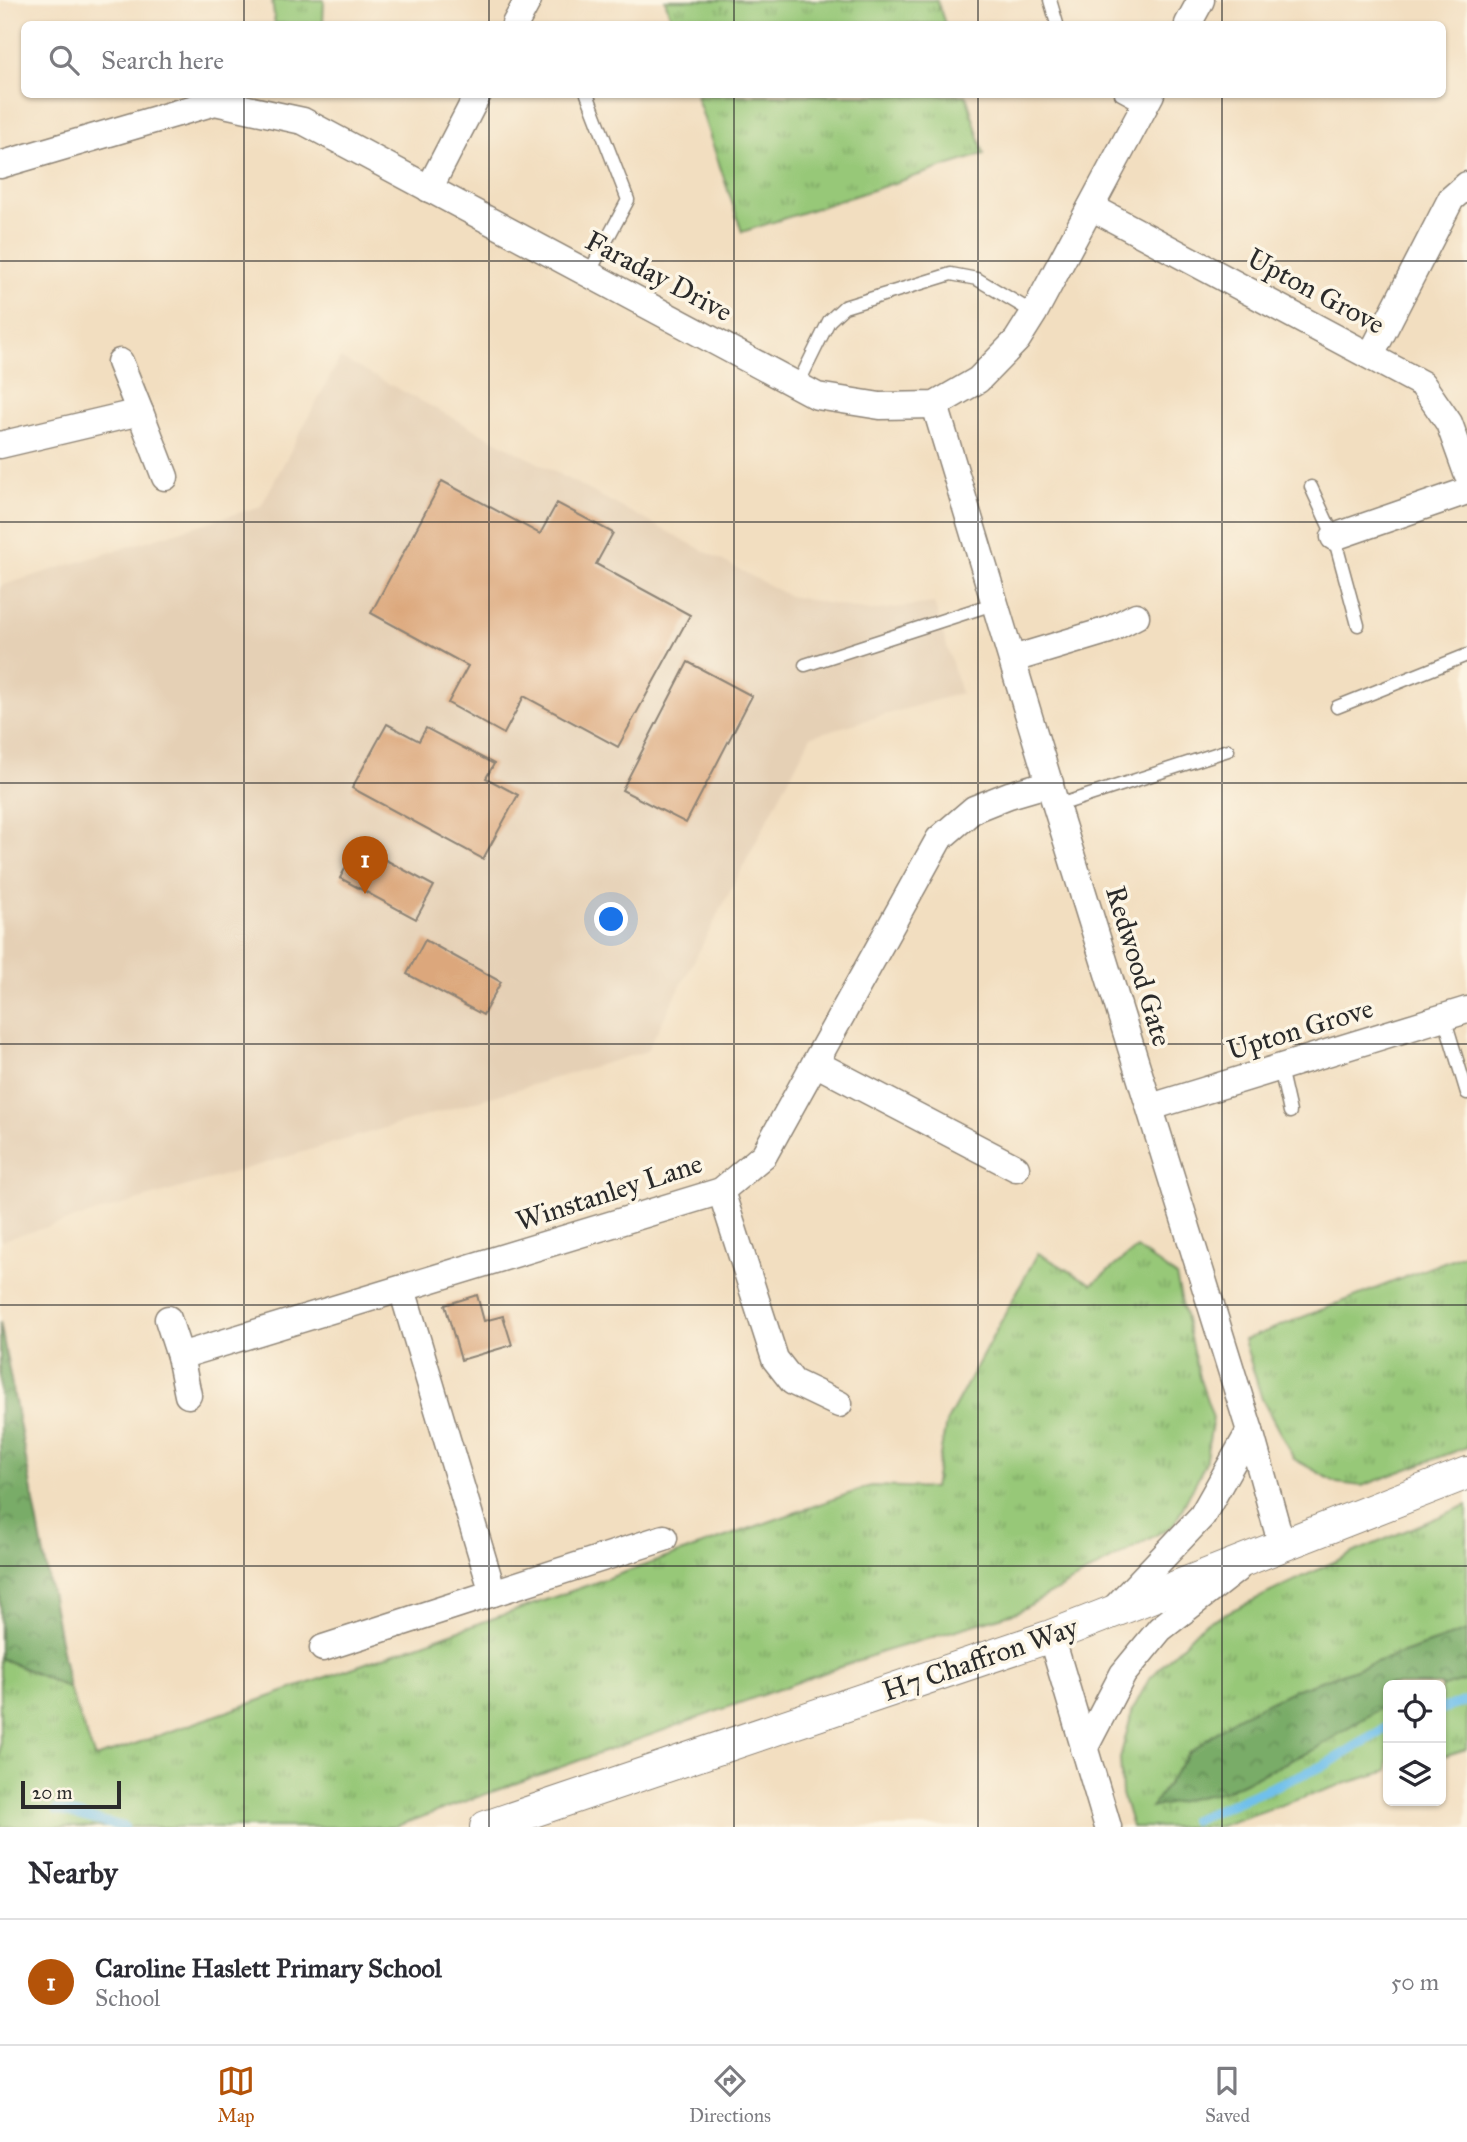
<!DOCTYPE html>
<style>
:root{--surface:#fff;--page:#f7f7f7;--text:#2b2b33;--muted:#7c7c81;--line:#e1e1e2;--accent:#b45309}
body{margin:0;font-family:"IM FELL Great Primer",serif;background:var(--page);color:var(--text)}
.controls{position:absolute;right:21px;bottom:21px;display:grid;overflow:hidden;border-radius:10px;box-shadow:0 2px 5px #0004}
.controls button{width:63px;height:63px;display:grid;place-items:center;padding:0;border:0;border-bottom:2px solid var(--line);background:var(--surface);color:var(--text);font:35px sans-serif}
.scale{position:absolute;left:21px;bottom:18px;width:100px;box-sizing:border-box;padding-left:7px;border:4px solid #2b2b2b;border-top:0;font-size:19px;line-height:24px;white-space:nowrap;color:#2b2b2b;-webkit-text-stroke:5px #fcf5e5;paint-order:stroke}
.you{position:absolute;left:612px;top:920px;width:24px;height:24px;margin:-18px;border:5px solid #fff;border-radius:50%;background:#1a73e8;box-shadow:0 0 0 10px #1a73e833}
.badge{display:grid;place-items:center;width:46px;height:46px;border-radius:50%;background:var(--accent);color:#fff;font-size:23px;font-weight:700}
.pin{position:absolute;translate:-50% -58px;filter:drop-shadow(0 2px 4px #0008)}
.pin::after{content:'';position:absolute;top:37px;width:24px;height:21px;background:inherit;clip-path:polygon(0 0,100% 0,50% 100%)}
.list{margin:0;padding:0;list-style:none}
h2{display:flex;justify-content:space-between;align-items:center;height:91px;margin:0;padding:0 28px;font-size:30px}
h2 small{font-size:23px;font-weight:400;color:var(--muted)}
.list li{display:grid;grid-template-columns:46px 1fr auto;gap:21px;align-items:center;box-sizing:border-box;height:126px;padding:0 28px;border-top:2px solid var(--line)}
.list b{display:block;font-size:26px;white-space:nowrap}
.list p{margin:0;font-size:23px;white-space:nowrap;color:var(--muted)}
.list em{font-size:23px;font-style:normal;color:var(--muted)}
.icon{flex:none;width:38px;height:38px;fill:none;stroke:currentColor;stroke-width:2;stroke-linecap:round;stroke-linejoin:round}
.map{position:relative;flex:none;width:1467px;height:1827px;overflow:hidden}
.search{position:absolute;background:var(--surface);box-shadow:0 2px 5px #0004;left:21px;right:21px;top:21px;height:77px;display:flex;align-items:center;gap:18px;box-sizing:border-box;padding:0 24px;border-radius:10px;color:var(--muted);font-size:26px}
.sheet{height:217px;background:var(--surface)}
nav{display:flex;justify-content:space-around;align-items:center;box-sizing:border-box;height:98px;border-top:2px solid var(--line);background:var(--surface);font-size:19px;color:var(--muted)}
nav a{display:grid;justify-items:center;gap:4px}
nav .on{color:var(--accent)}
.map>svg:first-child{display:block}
.built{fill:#e5d0b5}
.grass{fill:url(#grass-tufts);stroke:#617a52;stroke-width:2}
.forest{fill:url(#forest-crowns);stroke:#526c4a;stroke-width:2}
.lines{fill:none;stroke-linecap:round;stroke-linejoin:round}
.stream{stroke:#6fc0eb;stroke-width:10}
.building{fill:#dca77c}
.service-casing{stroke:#8e8476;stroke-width:15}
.minor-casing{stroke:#8e8476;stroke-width:29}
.tertiary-casing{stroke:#8e8476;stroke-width:34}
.service{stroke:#fff;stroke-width:12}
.minor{stroke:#fff;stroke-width:26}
.tertiary{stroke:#fff;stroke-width:32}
.grid{fill:none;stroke:#2b2b2b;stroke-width:2;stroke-opacity:0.55}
.labels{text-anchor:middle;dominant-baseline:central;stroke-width:7;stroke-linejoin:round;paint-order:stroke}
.street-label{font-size:28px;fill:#2b2b2b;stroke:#fcf5e5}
</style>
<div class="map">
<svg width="1467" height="1827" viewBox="0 0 1467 1827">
<defs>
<pattern id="grass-tufts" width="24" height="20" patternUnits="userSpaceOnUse" patternTransform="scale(1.75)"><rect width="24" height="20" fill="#97c878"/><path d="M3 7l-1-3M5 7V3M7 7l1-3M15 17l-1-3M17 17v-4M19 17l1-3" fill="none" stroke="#7ba363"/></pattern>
<pattern id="forest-crowns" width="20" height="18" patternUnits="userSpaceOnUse" patternTransform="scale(1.75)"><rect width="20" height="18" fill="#79ac68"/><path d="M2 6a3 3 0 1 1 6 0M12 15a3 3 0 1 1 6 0" fill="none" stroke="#638c56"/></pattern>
</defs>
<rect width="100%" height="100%" fill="#fcf5e5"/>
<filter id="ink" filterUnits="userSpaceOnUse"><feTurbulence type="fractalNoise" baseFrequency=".0143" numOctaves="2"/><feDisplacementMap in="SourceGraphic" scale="14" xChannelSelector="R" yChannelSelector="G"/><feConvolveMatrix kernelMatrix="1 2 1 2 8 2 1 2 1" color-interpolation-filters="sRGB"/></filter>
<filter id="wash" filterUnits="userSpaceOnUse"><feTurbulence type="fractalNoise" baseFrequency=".00686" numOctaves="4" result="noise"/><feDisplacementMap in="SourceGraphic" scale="28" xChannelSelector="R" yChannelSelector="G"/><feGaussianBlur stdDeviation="1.57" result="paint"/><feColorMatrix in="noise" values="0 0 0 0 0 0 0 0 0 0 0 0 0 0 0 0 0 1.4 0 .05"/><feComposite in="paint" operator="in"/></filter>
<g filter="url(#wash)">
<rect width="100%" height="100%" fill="#f2dec0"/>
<!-- built -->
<polygon class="built" points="340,358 789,596 870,611 934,603 961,693 811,736 647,1051 0,1241 0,586 261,506"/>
<!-- grass -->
<g class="grass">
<polygon points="272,0 324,0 323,24 275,24"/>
<polygon points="665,0 937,0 945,24 673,24"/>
<polygon points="696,95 966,95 984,154 742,232"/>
<polygon points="1137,1248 1176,1276 1199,1377 1213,1418 1205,1464 1174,1525 1017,1612 882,1652 394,1827 0,1827 0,1658 69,1688 95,1758 871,1486 934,1488 946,1423 1038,1253 1092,1284"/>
<polygon points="1467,1253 1467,1447 1362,1486 1337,1483 1294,1459 1262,1399 1244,1340"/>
<polygon points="1467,1505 1467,1749 1441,1757 1441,1685 1388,1685 1388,1771 1343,1784 1217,1827 1132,1827 1122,1794 1120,1758 1133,1709 1149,1679 1203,1624 1355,1552"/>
</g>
<!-- forest -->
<g class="forest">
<polygon points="0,1322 69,1688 0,1658"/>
<polygon points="1467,1631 1467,1680 1441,1688 1441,1685 1388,1685 1388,1703 1315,1749 1228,1790 1151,1808 1188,1754 1237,1717 1294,1690"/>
</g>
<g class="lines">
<!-- stream -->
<g class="stream">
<polyline points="1441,1709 1467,1701"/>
<polyline points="57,1810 124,1827"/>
<polyline points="1193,1820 1325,1765 1388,1727"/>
</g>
</g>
<g id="blocks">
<!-- building -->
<g class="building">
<polygon points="442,481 540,534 557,503 613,533 596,564 690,615 618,747 524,696 504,734 448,703 468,666 371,613"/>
<polygon points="688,662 752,696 686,823 622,790"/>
<polygon points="387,724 419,741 426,728 494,764 486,778 518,795 483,859 352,788"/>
<polygon points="358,845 434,886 416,919 340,878"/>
<polygon points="425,940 501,982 483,1015 407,974"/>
<polygon points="477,1295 484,1321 503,1316 512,1345 461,1360 445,1305"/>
</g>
</g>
</g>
<g filter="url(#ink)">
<use href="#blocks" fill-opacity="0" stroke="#8e8476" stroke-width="2"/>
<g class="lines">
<!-- service casing -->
<g class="service-casing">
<g id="service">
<polyline points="1050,0 1057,24"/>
<polyline points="587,94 628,200 588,275"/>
<polyline points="1121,94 1145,107"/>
<polyline points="797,386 829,321 844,307 951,274 977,279 1034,313"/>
<polyline points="1311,487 1334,537 1358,625"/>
<polyline points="805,665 996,603"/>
<polyline points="1337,707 1467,655"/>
<polyline points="1056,806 1228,750"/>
<polyline points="1444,1017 1467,1093"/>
<polyline points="1280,1068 1290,1112"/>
</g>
</g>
<!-- minor casing -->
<g class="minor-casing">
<g id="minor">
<polyline points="515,24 528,0"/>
<polyline points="1188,24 1201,0"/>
<polyline points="0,165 215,102 303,121 817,396 880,406 935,405 978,380 1017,340 1034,313 1151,94"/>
<polyline points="429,189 478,94"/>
<polyline points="1091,207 1422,384 1449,423 1467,473"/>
<polyline points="1371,355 1451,199 1467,185"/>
<polyline points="120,362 140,412"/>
<polyline points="935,405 1056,806 1250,1431 1282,1546"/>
<polyline points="0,445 140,412 165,477"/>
<polyline points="1334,537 1467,491"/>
<polyline points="1013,659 1109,630 1136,616"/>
<polyline points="815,1063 1016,1168"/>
<polyline points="1151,1107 1467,1010"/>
<polyline points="721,1191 775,1359 793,1382 839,1404"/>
<polyline points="168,1319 180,1356 721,1191 764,1155 939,839 974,809 1009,795 1050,783"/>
<polyline points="180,1356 188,1395"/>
<polyline points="493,1593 664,1538"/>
<polyline points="1112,1611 1202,1516 1250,1431"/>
<polyline points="1051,1636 1108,1827"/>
<polyline points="323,1648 493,1593 402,1289"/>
<polyline points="1084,1749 1123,1674 1160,1629 1237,1569"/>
</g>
</g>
<!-- tertiary casing -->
<g class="tertiary-casing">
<polyline id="tertiary" points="486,1827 1051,1636 1467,1473"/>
</g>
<!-- service -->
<use href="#service" class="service"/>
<!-- minor -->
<use href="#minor" class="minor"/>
<!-- tertiary -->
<use href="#tertiary" class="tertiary"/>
</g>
</g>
<!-- grid -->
<path class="grid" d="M 244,0 L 244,24M 489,0 L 489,24M 734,0 L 734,24M 978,0 L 978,24M 1222,0 L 1222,24M 244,94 L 244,1827M 489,94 L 489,1827M 734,94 L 734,1827M 978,94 L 978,1827M 1222,94 L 1222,1827M 0,261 L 1467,261M 0,522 L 1467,522M 0,783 L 1467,783M 0,1044 L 1467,1044M 0,1305 L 1467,1305M 0,1566 L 1467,1566"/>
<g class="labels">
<!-- street labels -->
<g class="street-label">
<text transform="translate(659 276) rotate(28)">Faraday Drive</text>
<text transform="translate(1316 291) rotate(28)">Upton Grove</text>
<text transform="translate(1139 966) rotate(73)">Redwood Gate</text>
<text transform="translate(1300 1029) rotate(-17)">Upton Grove</text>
<text transform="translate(609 1192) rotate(-18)">Winstanley Lane</text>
<text transform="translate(980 1659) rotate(-19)">H7 Chaffron Way</text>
</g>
</g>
</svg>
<div class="controls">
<button><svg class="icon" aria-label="locate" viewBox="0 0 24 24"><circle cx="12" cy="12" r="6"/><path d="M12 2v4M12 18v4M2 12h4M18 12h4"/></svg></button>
<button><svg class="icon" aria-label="layers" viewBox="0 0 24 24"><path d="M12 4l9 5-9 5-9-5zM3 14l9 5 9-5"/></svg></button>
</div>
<div class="scale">20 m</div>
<div class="you"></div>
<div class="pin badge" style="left:365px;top:894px">1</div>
<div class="search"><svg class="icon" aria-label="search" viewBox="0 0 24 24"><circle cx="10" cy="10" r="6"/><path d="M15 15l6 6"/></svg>Search here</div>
</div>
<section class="sheet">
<h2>Nearby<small></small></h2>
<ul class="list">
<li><span class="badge">1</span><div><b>Caroline Haslett Primary School</b><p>School</p></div><em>50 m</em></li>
</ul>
</section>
<nav>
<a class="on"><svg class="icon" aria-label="map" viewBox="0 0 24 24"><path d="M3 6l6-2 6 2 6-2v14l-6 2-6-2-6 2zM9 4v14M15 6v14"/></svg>Map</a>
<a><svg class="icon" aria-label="directions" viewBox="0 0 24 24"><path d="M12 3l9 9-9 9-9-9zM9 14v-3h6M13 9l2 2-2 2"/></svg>Directions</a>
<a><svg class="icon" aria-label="saved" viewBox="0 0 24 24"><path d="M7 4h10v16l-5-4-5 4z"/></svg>Saved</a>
</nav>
